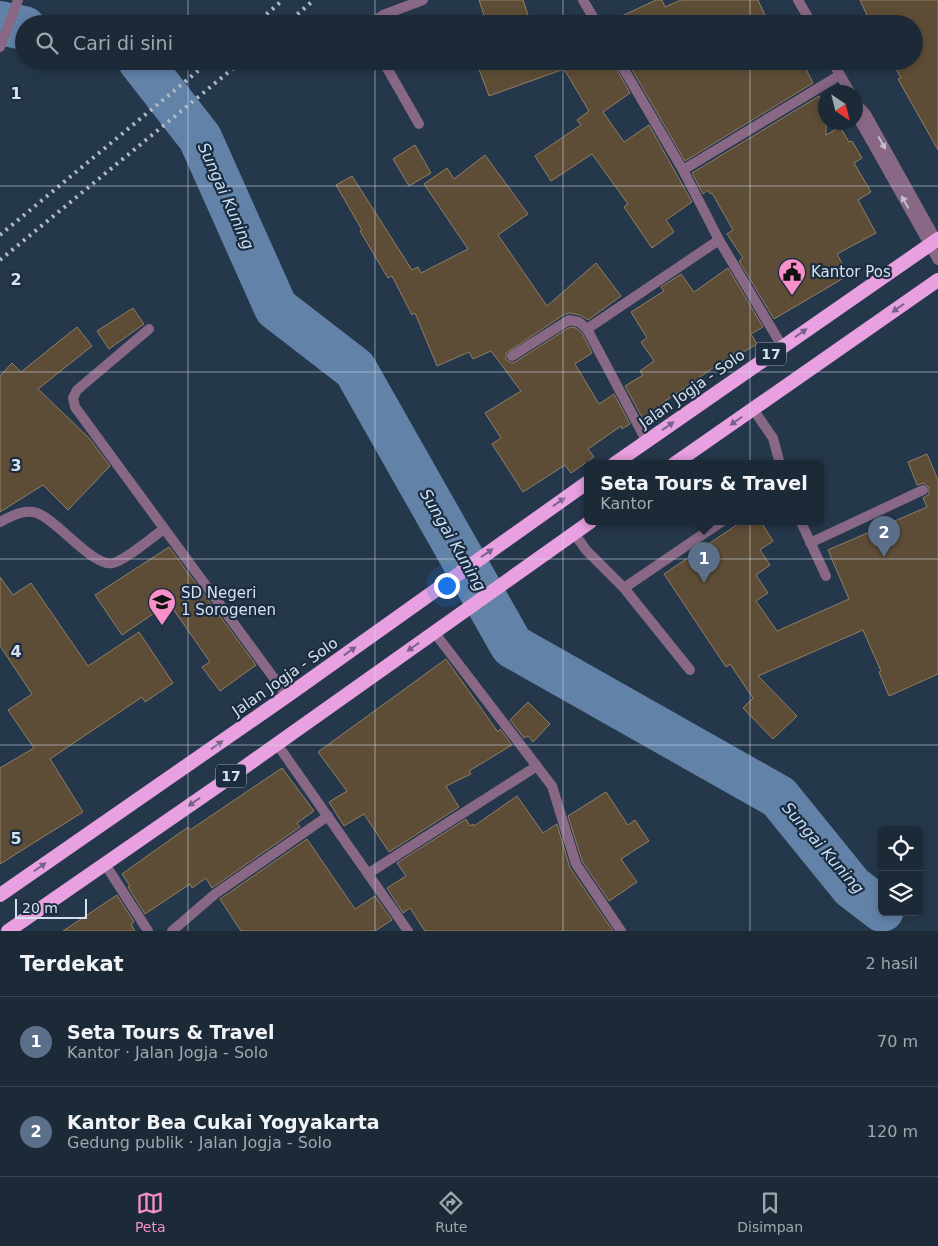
<!DOCTYPE html>
<html lang="id">
<meta charset="utf-8">
<style>
:root{--surface:#1c2a38;--page:#253240;--text:#f1f3f6;--muted:#a0a7ae;--line:#3a4653;--accent:#f98fc9}
body{margin:0;font-family:"DejaVu Sans",sans-serif;background:var(--page);color:var(--text)}
.controls{position:absolute;right:15px;bottom:15px;display:grid;overflow:hidden;border-radius:8px;box-shadow:0 2px 8px #0003}
.controls button{width:45px;height:45px;display:grid;place-items:center;padding:0;border:0;border-bottom:1px solid var(--line);background:var(--surface);color:var(--text);font:25px sans-serif}
.compass{position:absolute;left:818px;top:85px;width:45px;height:45px;border-radius:50%;background:var(--surface);box-shadow:0 2px 8px #0003;rotate:145deg}
.scale{position:absolute;left:15px;bottom:12px;width:72px;box-sizing:border-box;padding-left:5px;border:2px solid #d6e1ee;border-top:0;font-size:14px;line-height:18px;white-space:nowrap;color:#d6e1ee;-webkit-text-stroke:4px #1c2d41;paint-order:stroke}
.you{position:absolute;left:446px;top:585px;width:18px;height:18px;margin:-12px;border:4px solid #fff;border-radius:50%;background:#1a73e8;box-shadow:0 0 0 8px #1a73e833}
.badge{display:grid;place-items:center;width:32px;height:32px;border-radius:50%;background:var(--accent);color:#fff;font-size:16px;font-weight:700}
.pin{position:absolute;translate:-50% -41px;filter:drop-shadow(0 1px 2px #0008)}
.pin::after{content:'';position:absolute;top:26px;width:18px;height:15px;background:inherit;clip-path:polygon(0 0,100% 0,50% 100%)}
.popup{position:absolute;left:584px;top:460px;width:240px;height:65px;box-sizing:border-box;display:grid;place-content:center;border-radius:8px;background:var(--surface);filter:drop-shadow(0 1px 4px #0005);font-size:16px;white-space:nowrap;color:var(--muted)}
.popup b{font-size:19px;color:var(--text)}
.popup::after{content:'';position:absolute;left:50%;top:100%;margin-left:-10px;border:10px solid transparent;border-top-color:var(--surface)}
.list{margin:0;padding:0;list-style:none}
h2{display:flex;justify-content:space-between;align-items:center;height:65px;margin:0;padding:0 20px;font-size:21px}
h2 small{font-size:16px;font-weight:400;color:var(--muted)}
.list li{display:grid;grid-template-columns:32px 1fr auto;gap:15px;align-items:center;box-sizing:border-box;height:90px;padding:0 20px;border-top:1px solid var(--line)}
.list b{display:block;font-size:19px;white-space:nowrap}
.list p{margin:0;font-size:16px;white-space:nowrap;color:var(--muted)}
.list em{font-size:16px;font-style:normal;color:var(--muted)}
.icon{flex:none;width:28px;height:28px;fill:none;stroke:currentColor;stroke-width:2;stroke-linecap:round;stroke-linejoin:round}
.map{position:relative;flex:none;width:938px;height:931px;overflow:hidden}
.search{position:absolute;background:var(--surface);box-shadow:0 2px 8px #0003;left:15px;right:15px;top:15px;height:55px;display:flex;align-items:center;gap:12px;box-sizing:border-box;padding:0 18px;border-radius:28px;color:var(--muted);font-size:19px}
.sheet{height:245px;background:var(--surface)}
nav{display:flex;justify-content:space-around;align-items:center;box-sizing:border-box;height:70px;border-top:1px solid var(--line);background:var(--surface);font-size:14px;color:var(--muted)}
nav a{display:grid;justify-items:center;gap:2px}
nav .on{color:var(--accent)}
.map>svg:first-child{display:block}
.lines{fill:none;stroke-linecap:round;stroke-linejoin:round}
.river{stroke:#6282a8;stroke-width:44}
.building{fill:#5e4d36;stroke:#907e65}
.service{stroke:#886884;stroke-width:10}
.minor{stroke:#886884;stroke-width:10}
.tertiary{stroke:#886884;stroke-width:10}
.trunk{stroke:#e8a0e0;stroke-width:14}
.rail{stroke:#aebbc9;stroke-width:4;stroke-dasharray:2.5 5;stroke-linecap:butt}
.oneway{fill:#bfbdce}
.oneway2{fill:#786189}
.grid{fill:none;stroke:#d6e1ee;stroke-width:1;stroke-opacity:0.55}
.labels{text-anchor:middle;dominant-baseline:central;stroke-width:4.5;stroke-linejoin:round;paint-order:stroke}
.shield{fill:#1c2d41;stroke:#9eabba;stroke-width:1}
.shield-label{font-size:14px;font-weight:bold;fill:#d6e1ee}
.poi-label{font-size:15px;fill:#d6e1ee;stroke:#1c2d41;text-anchor:start}
.street-label{font-size:15px;fill:#d6e1ee;stroke:#1c2d41}
.water-label{font-size:16px;font-style:italic;fill:#cadef6;stroke:#1c2d41}
.grid-label{font-size:16px;text-anchor:middle;font-weight:bold;fill:#d6e1ee;stroke:#1c2d41;stroke-width:4.5;stroke-linejoin:round;paint-order:stroke}
</style>
<div class="map">
<svg width="938" height="931" viewBox="0 0 938 931">
<rect width="100%" height="100%" fill="#25384b"/>
<g class="lines">
<!-- river -->
<g class="river">
<polyline points="0,23 24,28"/>
<polyline points="140,61 200,138 276,308 355,369 512,646 779,797 852,887 882,910"/>
</g>
</g>
<!-- building -->
<g class="building">
<polygon points="479,0 523,0 531,24 487,24"/>
<polygon points="656,0 662,0 665,7 681,0 758,0 769,24 605,24"/>
<polygon points="860,0 938,0 938,150 898,79 901,78 892,61 914,61 914,24 871,24"/>
<polygon points="476,61 612,61 630,93 603,112 624,142 649,125 692,202 666,220 674,232 652,248 624,207 628,204 592,154 551,181 535,156 581,125 577,120 589,111 564,69 489,96"/>
<polygon points="627,61 802,61 813,83 685,161"/>
<polygon points="819,96 826,110 826,135 840,127 849,142 852,141 862,158 854,163 871,192 858,200 876,233 837,254 844,267 842,268 847,276 774,319 739,261 743,258 727,234 733,230 712,193 710,194 708,190 703,194 692,173"/>
<polygon points="415,145 431,173 409,186 393,159"/>
<polygon points="485,155 528,214 498,235 547,306 596,263 621,296 588,320 580,315 570,313 565,314 506,353 506,360 512,363 515,362 570,327 576,328 582,333 592,353 575,364 599,404 614,394 630,424 622,429 621,426 588,449 594,457 571,473 565,465 523,492 492,444 501,438 485,413 521,391 491,351 473,359 469,352 437,366 415,313 412,315 392,276 388,278 360,231 362,230 336,185 352,176 412,270 418,267 421,273 468,249 424,184 447,168 454,179"/>
<polygon points="728,268 763,327 751,334 757,344 738,355 736,352 661,404 663,408 644,421 625,386 643,375 640,371 654,361 641,342 647,338 631,312 664,291 661,287 681,274 694,292"/>
<polygon points="133,308 144,324 109,349 97,331"/>
<polygon points="77,327 92,346 38,389 89,438 110,466 68,510 43,485 0,512 0,376 12,363 21,372"/>
<polygon points="927,454 938,480 938,674 889,696 879,672 881,671 863,630 758,676 797,716 773,739 743,708 753,698 730,664 726,667 664,574 741,522 761,522 773,541 760,550 770,565 756,575 768,593 756,601 777,631 849,599 828,550 927,507 923,498 929,494 929,488 924,483 917,485 908,462"/>
<polygon points="169,547 256,665 220,691 202,667 210,662 169,603 122,635 95,595"/>
<polygon points="0,577 13,595 31,583 88,666 139,632 173,683 145,702 142,697 50,759 83,812 0,864 0,768 34,748 8,710 32,694 0,646"/>
<polygon points="446,659 498,732 500,729 512,745 469,771 471,774 446,786 459,807 389,852 364,814 344,826 329,802 347,791 318,752"/>
<polygon points="528,702 550,724 533,742 528,736 524,738 510,720"/>
<polygon points="282,768 314,811 297,823 300,827 212,888 206,878 192,888 190,884 145,914 128,887 130,886 122,874 188,827 190,830"/>
<polygon points="606,792 628,825 635,820 649,841 621,859 637,882 609,901 582,861 568,816"/>
<polygon points="517,796 543,833 557,824 570,868 613,931 425,931 410,908 403,913 387,888 406,876 397,863 466,819 470,826 473,824 474,826"/>
<polygon points="307,839 355,909 375,896 392,920 375,931 241,931 220,899"/>
<polygon points="117,895 134,922 131,924 135,931 63,931"/>
</g>
<g class="lines">
<!-- service -->
<g class="service">
<polyline points="753,409 773,438 780,464"/>
<path d="M 0,522 C 11,516 24,509 37,513 C 57,520 94,568 113,563 C 126,560 152,537 164,529"/>
<polyline points="801,522 826,576"/>
<polyline points="574,533 586,550 624,588 690,670"/>
<polyline points="810,543 923,490"/>
<polyline points="624,588 721,522"/>
<polyline points="277,744 408,931"/>
<polyline points="369,873 537,766"/>
</g>
<!-- minor -->
<g class="minor">
<polyline points="583,0 597,24"/>
<polyline points="370,24 383,15 423,0"/>
<polyline points="0,47 18,0"/>
<polyline points="383,61 419,124"/>
<polyline points="619,61 683,170 719,240 782,346"/>
<polyline points="683,170 840,75"/>
<polyline points="149,329 77,390 73,398 75,407 287,696"/>
<polyline points="587,329 719,240"/>
<polyline points="512,356 569,320 579,322 587,329 647,442"/>
<polyline points="434,632 552,786 576,864 621,931"/>
<polyline points="105,864 148,931"/>
<polyline points="172,931 215,894 328,816"/>
</g>
<!-- tertiary -->
<g class="tertiary">
<polyline points="798,0 812,24"/>
<polyline points="832,61 850,92"/>
<polyline points="856,103 866,114 938,243"/>
<polyline points="856,105 858,118 938,260"/>
</g>
<!-- trunk -->
<g class="trunk">
<polyline points="614,464 938,239"/>
<polyline points="674,464 938,280"/>
<polyline points="0,895 287,696 588,482"/>
<polyline points="8,931 222,783 590,522"/>
</g>
<!-- rail -->
<g class="rail">
<polyline points="255,24 283,0"/>
<polyline points="286,24 314,0"/>
<polyline points="0,235 210,61"/>
<polyline points="0,260 242,61"/>
</g>
</g>
<!-- one-way arrows -->
<defs><path id="oneway-solid" d="M-6-.8H1V-3.2L6.5 0L1 3.2V.8H-6Z" transform="scale(1.25)"/></defs>
<g class="oneway">
<use href="#oneway-solid" transform="translate(882 143) rotate(61)"/>
<use href="#oneway-solid" transform="translate(905 202) rotate(-119)"/>
</g>
<g class="oneway2">
<use href="#oneway-solid" transform="translate(898 308) rotate(145)"/>
<use href="#oneway-solid" transform="translate(801 333) rotate(-35)"/>
<use href="#oneway-solid" transform="translate(736 421) rotate(145)"/>
<use href="#oneway-solid" transform="translate(668 426) rotate(-35)"/>
<use href="#oneway-solid" transform="translate(559 502) rotate(-35)"/>
<use href="#oneway-solid" transform="translate(487 553) rotate(-35)"/>
<use href="#oneway-solid" transform="translate(413 647) rotate(145)"/>
<use href="#oneway-solid" transform="translate(350 651) rotate(-36)"/>
<use href="#oneway-solid" transform="translate(217 745) rotate(-35)"/>
<use href="#oneway-solid" transform="translate(194 802) rotate(145)"/>
<use href="#oneway-solid" transform="translate(40 867) rotate(-35)"/>
</g>
<!-- grid -->
<path class="grid" d="M 188,0 L 188,24M 375,0 L 375,24M 563,0 L 563,24M 750,0 L 750,24M 188,61 L 188,931M 375,61 L 375,931M 563,61 L 563,931M 750,61 L 750,931M 0,186 L 938,186M 0,372 L 938,372M 0,559 L 938,559M 0,745 L 938,745"/>
<!-- icons -->
<defs>
<g id="civic-pin" transform="scale(1.4375)"><path d="M0 17L-7.5 6A9.5 9.5 0 1 1 7.5 6Z" fill="#f98fc9" stroke="#1c2d41"/><path d="M-.6-6.5H3V-4.5H.6V-3L4-1V1h2V6H-6V1h2V-1L-.6-3ZM-1.2 2.5V6h2.4V2.5Z" fill="#111"/></g>
<g id="school-pin" transform="scale(1.4375)"><path d="M0 17L-7.5 6A9.5 9.5 0 1 1 7.5 6Z" fill="#f98fc9" stroke="#1c2d41"/><path d="M0-5L7-2L0 1L-7-2ZM-4 1L0 2.5L4 1V4Q0 6-4 4Z" fill="#111"/></g>
</defs>
<g fill-rule="evenodd">
<use href="#civic-pin" x="792" y="272"/>
<use href="#school-pin" x="162" y="602"/>
</g>
<g class="labels">
<!-- shield labels -->
<g class="shield">
<rect x="756" y="342.5" width="30" height="23" rx="4"/>
<rect x="216" y="764.5" width="30" height="23" rx="4"/>
</g>
<g class="shield-label">
<text x="771" y="354">17</text>
<text x="231" y="776">17</text>
</g>
<!-- poi labels -->
<g class="poi-label">
<text x="811" y="272">Kantor Pos</text>
<text x="181" y="593">SD Negeri<tspan x="181" dy="17">1 Sorogenen</tspan></text>
</g>
<!-- street labels -->
<g class="street-label">
<text transform="translate(692 389) rotate(-35)">Jalan Jogja - Solo</text>
<text transform="translate(285 677) rotate(-35)">Jalan Jogja - Solo</text>
</g>
<!-- water labels -->
<g class="water-label">
<text transform="translate(226 196) rotate(66)">Sungai Kuning</text>
<text transform="translate(453 540) rotate(60)">Sungai Kuning</text>
<text transform="translate(823 848) rotate(49)">Sungai Kuning</text>
</g>
</g>
<g class="grid-label">
<text x="16" y="99">1</text>
<text x="16" y="285">2</text>
<text x="16" y="471">3</text>
<text x="16" y="657">4</text>
<text x="16" y="844">5</text>
</g>
</svg>
<div class="controls">
<button><svg class="icon" aria-label="locate" viewBox="0 0 24 24"><circle cx="12" cy="12" r="6"/><path d="M12 2v4M12 18v4M2 12h4M18 12h4"/></svg></button>
<button><svg class="icon" aria-label="layers" viewBox="0 0 24 24"><path d="M12 4l9 5-9 5-9-5zM3 14l9 5 9-5"/></svg></button>
</div>
<svg class="compass" viewBox="-18 -18 36 36"><path d="M0-13l5 13h-10z" fill="#e53935"/><path d="M0 13l5-13h-10z" fill="#a0a7ae"/></svg>
<div class="scale">20 m</div>
<div class="you"></div>
<div class="pin badge" style="left:704px;top:583px;background:#5c6f8a">1</div>
<div class="popup"><b>Seta Tours &amp; Travel</b>Kantor</div>
<div class="pin badge" style="left:884px;top:557px;background:#5c6f8a">2</div>
<div class="search"><svg class="icon" aria-label="search" viewBox="0 0 24 24"><circle cx="10" cy="10" r="6"/><path d="M15 15l6 6"/></svg>Cari di sini</div>
</div>
<section class="sheet">
<h2>Terdekat<small>2 hasil</small></h2>
<ul class="list">
<li><span class="badge" style="background:#5c6f8a">1</span><div><b>Seta Tours &amp; Travel</b><p>Kantor · Jalan Jogja - Solo</p></div><em>70 m</em></li>
<li><span class="badge" style="background:#5c6f8a">2</span><div><b>Kantor Bea Cukai Yogyakarta</b><p>Gedung publik · Jalan Jogja - Solo</p></div><em>120 m</em></li>
</ul>
</section>
<nav>
<a class="on"><svg class="icon" aria-label="map" viewBox="0 0 24 24"><path d="M3 6l6-2 6 2 6-2v14l-6 2-6-2-6 2zM9 4v14M15 6v14"/></svg>Peta</a>
<a><svg class="icon" aria-label="directions" viewBox="0 0 24 24"><path d="M12 3l9 9-9 9-9-9zM9 14v-3h6M13 9l2 2-2 2"/></svg>Rute</a>
<a><svg class="icon" aria-label="saved" viewBox="0 0 24 24"><path d="M7 4h10v16l-5-4-5 4z"/></svg>Disimpan</a>
</nav>
